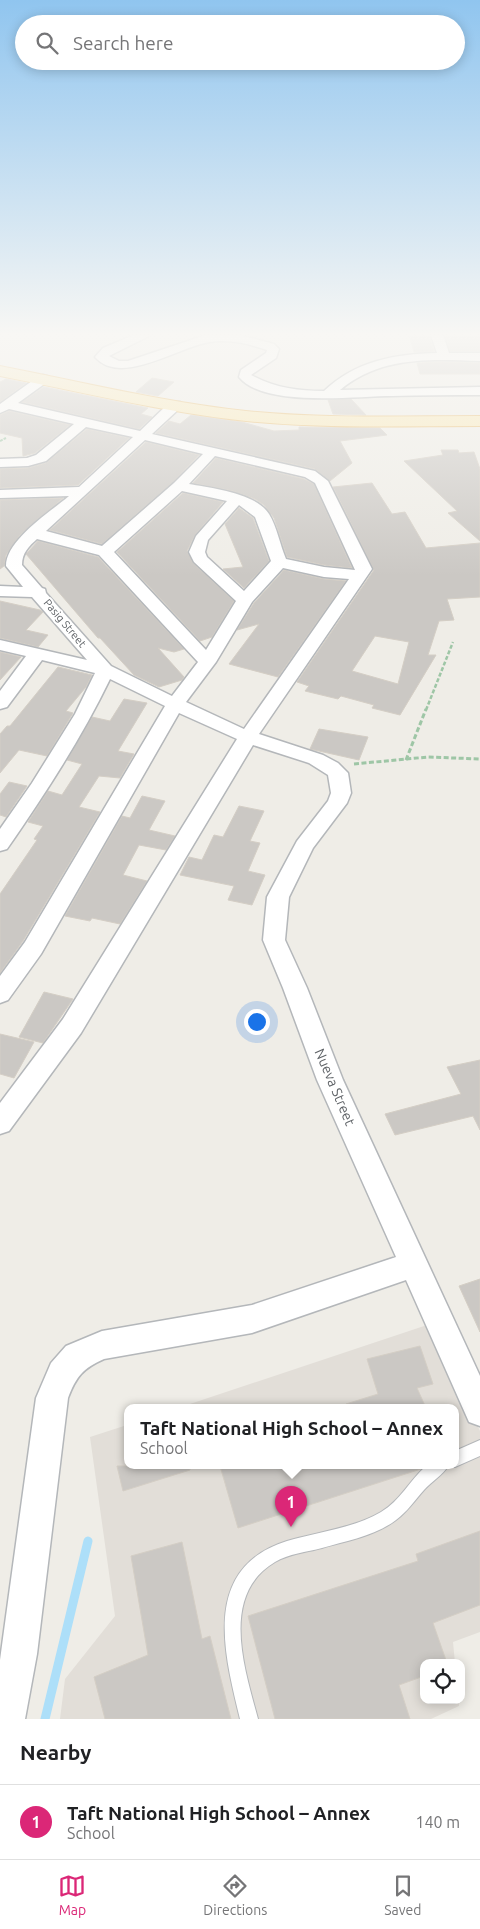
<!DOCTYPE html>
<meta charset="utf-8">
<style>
:root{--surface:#fff;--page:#f2f2f2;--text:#202124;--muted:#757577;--line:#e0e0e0;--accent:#db2777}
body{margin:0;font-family:Ubuntu,sans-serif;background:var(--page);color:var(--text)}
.controls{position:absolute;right:15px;bottom:15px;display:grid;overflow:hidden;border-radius:10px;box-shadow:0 2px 12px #0003}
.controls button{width:45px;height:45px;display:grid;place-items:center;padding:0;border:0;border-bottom:1px solid var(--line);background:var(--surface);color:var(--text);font:25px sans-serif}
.you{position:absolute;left:256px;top:1021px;width:18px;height:18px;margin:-12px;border:4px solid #fff;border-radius:50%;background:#1a73e8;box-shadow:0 0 0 8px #1a73e833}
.badge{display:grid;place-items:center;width:32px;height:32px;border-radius:50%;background:var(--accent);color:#fff;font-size:16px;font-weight:700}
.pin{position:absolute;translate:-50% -41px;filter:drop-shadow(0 1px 2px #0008)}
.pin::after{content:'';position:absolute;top:26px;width:18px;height:15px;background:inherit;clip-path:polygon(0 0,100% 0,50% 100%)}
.popup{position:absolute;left:124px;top:1404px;width:335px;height:65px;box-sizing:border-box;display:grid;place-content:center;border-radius:10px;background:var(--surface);filter:drop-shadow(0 1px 4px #0005);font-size:16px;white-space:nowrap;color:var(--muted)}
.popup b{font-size:19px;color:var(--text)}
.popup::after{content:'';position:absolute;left:50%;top:100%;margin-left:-10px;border:10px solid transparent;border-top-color:var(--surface)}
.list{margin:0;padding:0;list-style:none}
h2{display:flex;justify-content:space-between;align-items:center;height:65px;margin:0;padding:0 20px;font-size:21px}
h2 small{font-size:16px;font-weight:400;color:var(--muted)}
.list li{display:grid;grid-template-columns:32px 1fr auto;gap:15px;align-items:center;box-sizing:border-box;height:75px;padding:0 20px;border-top:1px solid var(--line)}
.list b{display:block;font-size:19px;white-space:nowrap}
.list p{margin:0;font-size:16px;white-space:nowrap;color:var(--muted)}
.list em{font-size:16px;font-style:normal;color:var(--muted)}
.icon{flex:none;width:28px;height:28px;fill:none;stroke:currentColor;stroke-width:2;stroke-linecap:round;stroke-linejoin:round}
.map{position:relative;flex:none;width:480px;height:1719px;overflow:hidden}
.search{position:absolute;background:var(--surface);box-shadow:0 2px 12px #0003;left:15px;right:15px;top:15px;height:55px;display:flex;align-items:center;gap:12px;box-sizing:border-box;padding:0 18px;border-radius:28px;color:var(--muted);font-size:19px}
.sheet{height:140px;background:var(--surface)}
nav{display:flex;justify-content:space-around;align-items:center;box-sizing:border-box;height:70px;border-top:1px solid var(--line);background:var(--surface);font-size:14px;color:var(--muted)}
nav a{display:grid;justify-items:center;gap:2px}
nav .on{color:var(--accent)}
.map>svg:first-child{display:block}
.education{fill:#e2ded8}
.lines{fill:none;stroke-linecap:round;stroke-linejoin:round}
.stream{stroke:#addff9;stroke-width:9}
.building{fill:#cbc8c4;stroke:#d4cec5;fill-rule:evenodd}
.lane-casing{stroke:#b4b7ba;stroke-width:2}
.street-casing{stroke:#b4b7ba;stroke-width:3}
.primary-casing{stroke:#e8b967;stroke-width:2}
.path-far2{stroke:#9ec6a6;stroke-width:2;stroke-dasharray:3 1;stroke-linecap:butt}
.path-far1{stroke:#9ec6a6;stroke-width:2.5;stroke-dasharray:4 2;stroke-linecap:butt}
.path{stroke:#9ec6a6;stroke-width:3;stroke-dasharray:5 2.5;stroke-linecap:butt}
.lane{fill:#fff;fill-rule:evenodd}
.street{fill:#fff;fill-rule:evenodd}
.primary{fill:#fae8b2;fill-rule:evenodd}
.labels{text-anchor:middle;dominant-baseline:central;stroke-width:4;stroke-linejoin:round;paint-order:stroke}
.far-street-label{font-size:11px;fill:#5e6266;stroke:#fff}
.street-label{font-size:14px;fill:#5e6266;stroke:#fff}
</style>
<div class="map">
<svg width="480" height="1719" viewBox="0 0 480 1719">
<rect width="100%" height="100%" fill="#efede7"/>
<!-- education -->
<polygon class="education" points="430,1324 480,1431 480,1632 453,1642 455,1663 424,1663 424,1700 459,1700 459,1706 431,1719 60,1719 65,1679 115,1616 90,1437 127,1425 127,1466 455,1466 455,1408 178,1408"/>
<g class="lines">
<!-- stream -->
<polyline class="stream" points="45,1719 88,1541"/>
</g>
<!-- building -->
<g class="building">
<polygon points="409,335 429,335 434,351 414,352"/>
<polygon points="445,335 480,337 480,351 450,351"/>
<polygon points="443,362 480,363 480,374 420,374 417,363"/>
<polygon points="152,378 174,382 158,396 136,392"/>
<polygon points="6,379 26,383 0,402 0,382"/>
<polygon points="44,387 148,408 141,414 152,417 139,429 22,402"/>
<polygon points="351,399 366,415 333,414 328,400"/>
<polygon points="9,411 70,425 35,453 23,456 22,438 0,433 0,415"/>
<polygon points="191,415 242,422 274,431 299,430 299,427 380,428 387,435 340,441 352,463 330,481 315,469 156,433 169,421 180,424"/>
<polygon points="87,429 129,438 78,485 0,488 0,469 28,468 46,463"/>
<polygon points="146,442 199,455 173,482 102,544 50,530"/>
<polygon points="441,450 458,450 459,453 474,452 480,469 480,541 448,513 457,511 404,461 443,455"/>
<polygon points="216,458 304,479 314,484 352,568 324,565 287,557 274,518 264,505 255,499 233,491 193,483"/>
<path d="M 372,483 L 392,514 L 405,512 L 426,548 L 480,543 L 480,597 L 447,599 L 454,620 L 439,621 L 428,655 L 436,655 L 400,715 L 372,708 L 374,705 L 341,696 L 338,699 L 305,691 L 309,686 L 297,682 L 374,570 L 333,487 ZM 375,636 L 409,642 L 398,684 L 352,671 Z"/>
<polygon points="183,493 223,502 195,535 187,551 193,563 234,601 212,637 200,641 117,552"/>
<polygon points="63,498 20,535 6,555 4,566 0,569 0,500"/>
<polygon points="239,508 253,518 269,561 244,588 223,569 243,567 225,524"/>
<polygon points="38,541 98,557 184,649 174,652 158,648 184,677 182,680 159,687 134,675 100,638 98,638 26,554"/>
<polygon points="284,570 324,579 346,581 278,677 229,664 259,624 237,630 254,603"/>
<polygon points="0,601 40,610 43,612 26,630 48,635 38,647 0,638"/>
<polygon points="0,652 21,657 0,680"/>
<polygon points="58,667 92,675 86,687 66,711 73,713 47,756 19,750 0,773 0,734 7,726 10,726"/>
<polygon points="124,699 147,703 118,751 134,754 120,778 99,776 79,807 100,812 23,941 0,973 0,894 37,840 34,839 43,826 28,822 48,791 62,795 82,764 67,760 92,717 110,721"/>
<polygon points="319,729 368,737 359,760 310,749"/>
<polygon points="9,782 27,786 6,817 0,815 0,794"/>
<polygon points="142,796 165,801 149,830 175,836 166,850 139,845 123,875 147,881 120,924 92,918 90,921 65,916 122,816 130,818"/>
<polygon points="239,806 264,811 250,841 260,843 248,871 265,875 252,905 228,900 234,886 180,875 189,857 202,860 214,835 223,837"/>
<polygon points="44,992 73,999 43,1043 19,1037"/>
<polygon points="0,1034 34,1042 14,1078 0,1074"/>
<polygon points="480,1060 480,1130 473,1116 395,1135 385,1114 461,1094 447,1067"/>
<polygon points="480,1279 480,1332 459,1286"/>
<polygon points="420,1346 433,1384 417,1388 426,1408 347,1408 346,1404 378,1394 367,1359"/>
<polygon points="117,1466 190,1466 190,1470 123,1491"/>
<polygon points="220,1466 420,1466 421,1469 238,1528"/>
<polygon points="480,1531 480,1605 433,1623 447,1663 424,1663 424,1676 399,1685 410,1719 275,1719 248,1616 418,1561 416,1554"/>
<polygon points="182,1542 202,1639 210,1636 231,1719 105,1719 94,1677 148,1655 131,1556"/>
</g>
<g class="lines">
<!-- lane casing -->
<g class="lane-casing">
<g id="lane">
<polygon points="480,1440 480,1456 455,1467 453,1466 455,1466 455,1451"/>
<path d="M 426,1466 L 448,1466 C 444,1474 431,1482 424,1490 C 415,1500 407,1512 396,1520 C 375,1536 346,1541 322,1548 C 307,1552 288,1554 275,1562 C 219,1595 245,1670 258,1719 L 240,1719 C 224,1653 201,1568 287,1541 C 318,1532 354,1528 381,1512 C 400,1501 410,1480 426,1466 Z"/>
</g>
</g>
<!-- street casing -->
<g class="street-casing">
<g id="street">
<path d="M 134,335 L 151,335 L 109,356 L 119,361 L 128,361 L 206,335 L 239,335 L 274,344 L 279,349 L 276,358 L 251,375 C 275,388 298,391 324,391 C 356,361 394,354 437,353 L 431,335 L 443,335 L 449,353 L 480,353 L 480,361 C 431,359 380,356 340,390 L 480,387 L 480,395 C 451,395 421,395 392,396 C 355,396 264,408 239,377 L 241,370 L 266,353 L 267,350 C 250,344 229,339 210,342 C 180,346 121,387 95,357 L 103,348 Z"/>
<path d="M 43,375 L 47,376 L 49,379 L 47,382 L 18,403 L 140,431 L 170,402 L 180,402 L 181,405 L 180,408 L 152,434 L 315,471 L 328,481 L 372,569 L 259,734 L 323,755 L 338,763 L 348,773 L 351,793 L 347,803 L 313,848 L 289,897 L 285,940 L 307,988 L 343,1080 L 480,1376 L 480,1426 L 469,1422 L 406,1280 L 252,1333 L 104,1359 C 83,1368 76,1377 68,1398 L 37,1654 L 25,1719 L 0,1719 L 0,1660 L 36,1398 L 51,1363 L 66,1346 L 102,1331 L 252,1305 L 396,1257 L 317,1080 L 283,988 L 263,940 L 267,897 L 297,841 L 328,801 L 331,793 L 328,775 L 309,763 L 253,745 L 81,1033 L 9,1131 L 0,1134 L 0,1103 L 63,1019 L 237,739 L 179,713 L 41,954 L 8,1000 L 0,1003 L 0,976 L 25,942 L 165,706 L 110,679 C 81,739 45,794 7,849 L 0,851 L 0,829 L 32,783 L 75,714 L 95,673 L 42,660 L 7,707 L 0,709 L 0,691 L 26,656 L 0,650 L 0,640 L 87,660 L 32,597 L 0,596 L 0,586 L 23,587 L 6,566 C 6,540 50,512 69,496 L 0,498 L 0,490 L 79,487 L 133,437 L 86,427 L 46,461 L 28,466 L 0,467 L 0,459 L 27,458 L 36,455 L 74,424 L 9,409 L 0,413 L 0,404 L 39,376 ZM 145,440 L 203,454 L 174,483 L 102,546 L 46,531 ZM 215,456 L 305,477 L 315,483 L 355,570 L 324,567 L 286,559 C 280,545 277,527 269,514 C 256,493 211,488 189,484 ZM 182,491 L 227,501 L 196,536 L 189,552 L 194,562 L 236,601 L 206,650 L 114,552 ZM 239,505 L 255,517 L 271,561 L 244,591 L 207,557 L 205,552 L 208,540 ZM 37,539 L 99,555 L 198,662 L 172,696 L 111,666 L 46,593 L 45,589 L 42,588 L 22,565 C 22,553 29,546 37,539 ZM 283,568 L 324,577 L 349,579 L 244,729 L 186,702 L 216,662 L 252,602 Z"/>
</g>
</g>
<!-- primary casing -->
<g class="primary-casing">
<path id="primary" d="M 0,366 C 82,382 163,402 246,411 C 323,419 402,416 480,416 L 480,426 C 402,426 323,429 246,421 C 163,412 82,392 0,376 Z"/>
</g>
<!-- path-far2 -->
<polyline class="path-far2" points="0,441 6,438"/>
<!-- path-far1 -->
<polyline class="path-far1" points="426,710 453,642"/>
<!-- path -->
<g class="path">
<polyline points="406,760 426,709"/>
<polyline points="354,764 428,757 480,759"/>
</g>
<!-- lane -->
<use href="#lane" class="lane"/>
<!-- street -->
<use href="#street" class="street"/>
<!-- primary -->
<use href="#primary" class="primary"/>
</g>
<!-- sky -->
<linearGradient id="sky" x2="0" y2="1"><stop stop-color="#90c5ef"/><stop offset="0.58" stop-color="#f8f7f4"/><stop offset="1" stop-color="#f8f7f4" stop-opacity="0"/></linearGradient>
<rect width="480" height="576" fill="url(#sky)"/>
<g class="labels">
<!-- far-street labels -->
<g class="far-street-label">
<text transform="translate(65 623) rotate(50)">Pasig Street</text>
</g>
<!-- street labels -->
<g class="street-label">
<text transform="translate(335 1087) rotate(67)">Nueva Street</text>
</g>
</g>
</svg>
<div class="controls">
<button><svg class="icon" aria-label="locate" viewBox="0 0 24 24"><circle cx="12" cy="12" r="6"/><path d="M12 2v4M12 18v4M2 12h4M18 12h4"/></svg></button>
</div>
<div class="you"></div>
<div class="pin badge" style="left:291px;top:1527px">1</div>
<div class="popup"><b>Taft National High School – Annex</b>School</div>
<div class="search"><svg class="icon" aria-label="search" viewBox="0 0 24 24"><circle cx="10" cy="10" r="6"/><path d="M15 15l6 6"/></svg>Search here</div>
</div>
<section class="sheet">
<h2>Nearby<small></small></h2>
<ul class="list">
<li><span class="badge">1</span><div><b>Taft National High School – Annex</b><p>School</p></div><em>140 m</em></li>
</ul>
</section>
<nav>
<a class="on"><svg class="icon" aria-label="map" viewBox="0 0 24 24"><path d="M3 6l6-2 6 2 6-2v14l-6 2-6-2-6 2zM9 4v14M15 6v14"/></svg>Map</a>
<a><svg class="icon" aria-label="directions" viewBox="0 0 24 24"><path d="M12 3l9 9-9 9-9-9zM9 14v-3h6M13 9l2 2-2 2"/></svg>Directions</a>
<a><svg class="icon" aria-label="saved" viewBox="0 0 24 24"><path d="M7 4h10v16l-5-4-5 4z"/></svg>Saved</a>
</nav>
